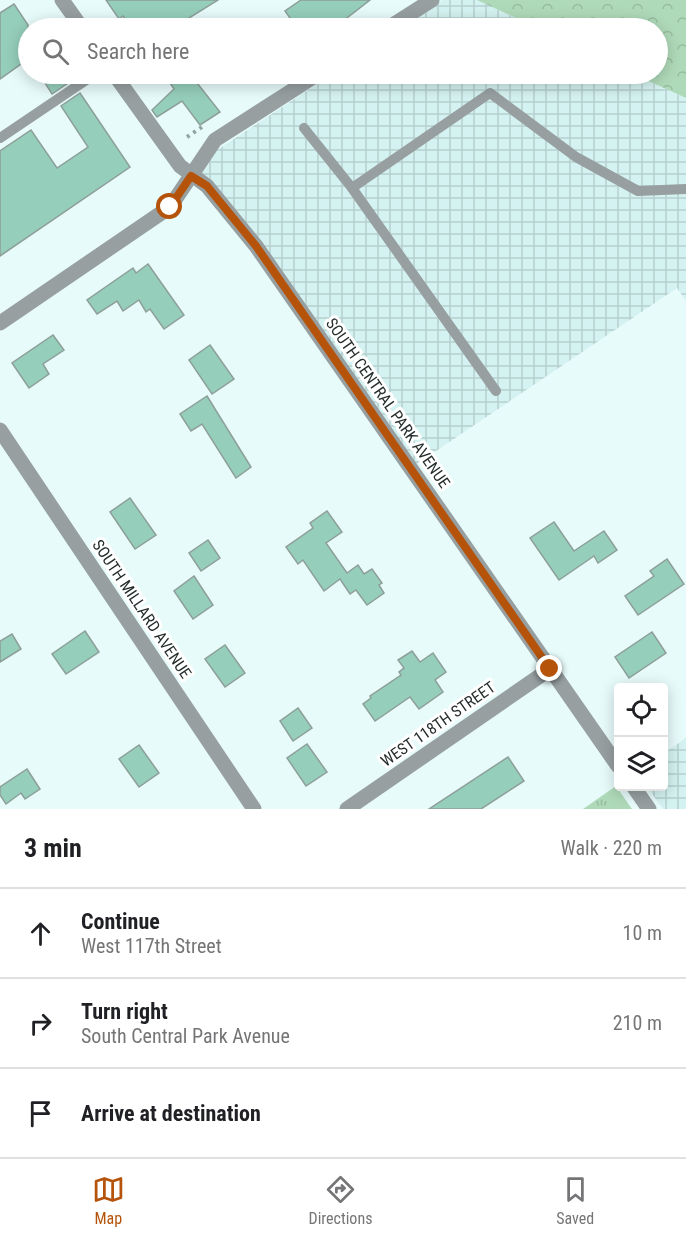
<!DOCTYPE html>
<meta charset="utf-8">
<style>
:root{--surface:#fff;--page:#f6f6f6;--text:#202124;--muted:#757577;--line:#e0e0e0;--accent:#b45309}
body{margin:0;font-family:"Roboto Condensed",sans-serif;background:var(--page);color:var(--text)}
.controls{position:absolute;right:18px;bottom:18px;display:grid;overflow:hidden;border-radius:6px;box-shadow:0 3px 15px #0003}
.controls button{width:54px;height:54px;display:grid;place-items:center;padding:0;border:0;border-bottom:2px solid var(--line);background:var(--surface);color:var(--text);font:30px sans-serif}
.stop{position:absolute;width:18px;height:18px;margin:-14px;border:4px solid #b45309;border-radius:50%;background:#fff}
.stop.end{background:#b45309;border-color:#fff;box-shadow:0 2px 6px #0008}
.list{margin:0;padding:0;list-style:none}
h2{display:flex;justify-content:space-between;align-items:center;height:78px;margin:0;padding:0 24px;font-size:26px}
h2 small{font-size:20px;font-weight:400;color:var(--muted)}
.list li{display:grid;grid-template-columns:39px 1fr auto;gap:18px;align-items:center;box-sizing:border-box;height:90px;padding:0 24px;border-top:2px solid var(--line)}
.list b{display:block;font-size:22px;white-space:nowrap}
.list p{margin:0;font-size:20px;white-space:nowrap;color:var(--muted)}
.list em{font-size:20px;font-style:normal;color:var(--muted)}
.icon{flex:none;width:33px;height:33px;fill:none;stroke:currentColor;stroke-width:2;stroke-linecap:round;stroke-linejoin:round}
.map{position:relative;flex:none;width:686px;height:809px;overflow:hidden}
.search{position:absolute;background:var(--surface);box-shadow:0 3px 15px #0003;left:18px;right:18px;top:18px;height:66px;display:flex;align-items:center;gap:15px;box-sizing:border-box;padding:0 21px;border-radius:33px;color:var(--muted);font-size:22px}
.sheet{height:348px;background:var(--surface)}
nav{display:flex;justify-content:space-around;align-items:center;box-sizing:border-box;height:84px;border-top:2px solid var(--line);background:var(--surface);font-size:16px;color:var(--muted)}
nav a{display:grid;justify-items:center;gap:3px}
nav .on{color:var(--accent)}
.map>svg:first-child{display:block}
.industrial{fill:url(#industrial-grid)}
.grass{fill:url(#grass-tufts)}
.forest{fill:url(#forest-crowns)}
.building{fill:#95cebb;stroke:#8e9f99;stroke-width:1.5}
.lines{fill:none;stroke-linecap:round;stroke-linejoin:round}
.path{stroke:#95a4a3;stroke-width:4;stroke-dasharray:3 4.5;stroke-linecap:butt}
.lane{stroke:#979fa1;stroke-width:10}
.street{stroke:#979fa1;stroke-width:15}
.route{stroke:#b45309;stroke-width:8}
.labels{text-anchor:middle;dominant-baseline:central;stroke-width:6;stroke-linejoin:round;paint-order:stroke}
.street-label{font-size:16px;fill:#252d2c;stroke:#fff}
</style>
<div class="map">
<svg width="686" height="809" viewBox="0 0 686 809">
<defs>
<pattern id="industrial-grid" width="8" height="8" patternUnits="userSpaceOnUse" patternTransform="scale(1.5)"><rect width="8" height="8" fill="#d4f2f1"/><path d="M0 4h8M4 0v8" fill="none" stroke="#b6d0cf"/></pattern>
<pattern id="grass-tufts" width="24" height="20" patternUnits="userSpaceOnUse" patternTransform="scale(1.5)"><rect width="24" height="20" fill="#afdab9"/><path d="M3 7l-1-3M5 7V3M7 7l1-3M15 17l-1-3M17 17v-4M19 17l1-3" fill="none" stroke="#96bb9f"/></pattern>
<pattern id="forest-crowns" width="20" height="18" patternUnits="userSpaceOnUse" patternTransform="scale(1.5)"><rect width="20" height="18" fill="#afdab9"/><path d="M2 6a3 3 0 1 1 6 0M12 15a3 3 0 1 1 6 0" fill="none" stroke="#96bb9f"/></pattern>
</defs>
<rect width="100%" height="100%" fill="#e7fbfa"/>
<!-- industrial -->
<g class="industrial">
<polygon points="442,0 477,0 538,28 399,28"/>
<polygon points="332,74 633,74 686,98 686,301 677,288 405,472 193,166"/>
<polygon points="686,738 686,809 663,809 647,787 664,786 664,753"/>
</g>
<!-- grass -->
<polygon class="grass" points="616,786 632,809 583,809"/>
<!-- forest -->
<polygon class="forest" points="477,0 686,0 686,98 633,74 658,74 658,28 538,28"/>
<!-- building -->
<g class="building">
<polygon points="106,0 218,0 173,28 132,28 123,16 119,19"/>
<polygon points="301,0 370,0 334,28 297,28 285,11"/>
<polygon points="14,4 28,25 28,59 0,79 0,13"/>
<polygon points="59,74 66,74 71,81 52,94 45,83"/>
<polygon points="179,74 190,74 220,112 200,125 182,101 157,117 152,110 174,89 168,80"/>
<polygon points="80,93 130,167 0,256 0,151 31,130 57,168 88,147 61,106"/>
<polygon points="148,264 184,315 164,329 150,309 146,312 139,300 123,311 117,301 97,314 87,300 133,268 136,273"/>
<polygon points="53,335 64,350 43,364 49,374 29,388 12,363"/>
<polygon points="210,345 234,379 212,394 189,360"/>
<polygon points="207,396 251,467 236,478 202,424 191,431 180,414"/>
<polygon points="130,498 156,535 135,549 110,512"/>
<polygon points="327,511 342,532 326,543 347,573 358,565 364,574 372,569 382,583 379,585 384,593 367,605 356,590 350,594 340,579 324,591 303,560 298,564 286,547 313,528 310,523"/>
<polygon points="554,522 574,551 604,531 617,550 598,563 594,556 559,580 530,538"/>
<polygon points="208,540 220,558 201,571 189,553"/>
<polygon points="667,559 684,584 638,615 625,596 654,576 650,571"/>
<polygon points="194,576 213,605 193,619 174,591"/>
<polygon points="85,631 99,652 66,674 52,654"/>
<polygon points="652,632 666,653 629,678 615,657"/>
<polygon points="12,634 21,649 0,662 0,641"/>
<polygon points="225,645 245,673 225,687 205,659"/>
<polygon points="412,651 420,662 433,653 446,672 435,680 443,692 419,709 410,697 375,721 363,704 371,698 370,696 401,675 399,672 404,668 398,660"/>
<polygon points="298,708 312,728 293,741 280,721"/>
<polygon points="307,744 327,772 306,786 287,758"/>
<polygon points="139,745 159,773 139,787 119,759"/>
<polygon points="508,757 524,781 481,809 429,809"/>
<polygon points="27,769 40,789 25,799 21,793 6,804 0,795 0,787"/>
</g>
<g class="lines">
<!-- path -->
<polyline class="path" points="187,137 202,127"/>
<!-- lane -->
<g class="lane">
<polyline points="304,128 352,188"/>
<polyline points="0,138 95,74"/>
<polyline points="496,391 352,188 490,93 576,157 638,191 686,189"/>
</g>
<!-- street -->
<g class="street">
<polyline points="62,0 82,28"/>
<polyline points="388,28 432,0"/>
<polyline points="114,74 180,166 207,186 256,246 618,766"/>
<polyline points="0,323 170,207 215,140 318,74"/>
<polyline points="0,430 254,809"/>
<polyline points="633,786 649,809"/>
<polyline points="347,809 550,669"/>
</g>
</g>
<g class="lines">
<!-- route -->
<polyline class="route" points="170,207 191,176 207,186 256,246 550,669"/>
</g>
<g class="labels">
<!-- street labels -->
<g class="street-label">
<text transform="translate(388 403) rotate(55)">SOUTH CENTRAL PARK AVENUE</text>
<text transform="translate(142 609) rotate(56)">SOUTH MILLARD AVENUE</text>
<text transform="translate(438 724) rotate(-35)">WEST 118TH STREET</text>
</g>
</g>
</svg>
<div class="controls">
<button><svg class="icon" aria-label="locate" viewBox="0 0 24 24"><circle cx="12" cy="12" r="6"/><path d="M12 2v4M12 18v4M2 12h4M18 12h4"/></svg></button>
<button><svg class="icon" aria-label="layers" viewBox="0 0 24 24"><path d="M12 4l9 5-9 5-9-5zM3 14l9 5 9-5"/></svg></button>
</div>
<div class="stop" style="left:170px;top:207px"></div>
<div class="stop end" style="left:550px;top:669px"></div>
<div class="search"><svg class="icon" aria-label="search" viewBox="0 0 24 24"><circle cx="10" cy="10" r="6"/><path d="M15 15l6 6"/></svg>Search here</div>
</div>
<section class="sheet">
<h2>3 min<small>Walk · 220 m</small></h2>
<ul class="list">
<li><svg class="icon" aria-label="ahead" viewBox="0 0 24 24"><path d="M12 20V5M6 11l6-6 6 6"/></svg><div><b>Continue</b><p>West 117th Street</p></div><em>10 m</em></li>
<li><svg class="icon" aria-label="right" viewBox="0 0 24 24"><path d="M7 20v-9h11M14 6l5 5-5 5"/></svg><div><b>Turn right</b><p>South Central Park Avenue</p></div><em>210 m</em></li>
<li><svg class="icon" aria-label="arrive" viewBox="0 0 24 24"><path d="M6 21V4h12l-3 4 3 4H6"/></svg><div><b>Arrive at destination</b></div></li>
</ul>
</section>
<nav>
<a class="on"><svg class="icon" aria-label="map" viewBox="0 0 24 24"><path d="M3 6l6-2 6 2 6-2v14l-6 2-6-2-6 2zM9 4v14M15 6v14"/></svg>Map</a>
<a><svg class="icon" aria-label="directions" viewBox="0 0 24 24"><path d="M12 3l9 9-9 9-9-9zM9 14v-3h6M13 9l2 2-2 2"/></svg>Directions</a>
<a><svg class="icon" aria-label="saved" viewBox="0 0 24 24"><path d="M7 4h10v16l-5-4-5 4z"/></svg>Saved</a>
</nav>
